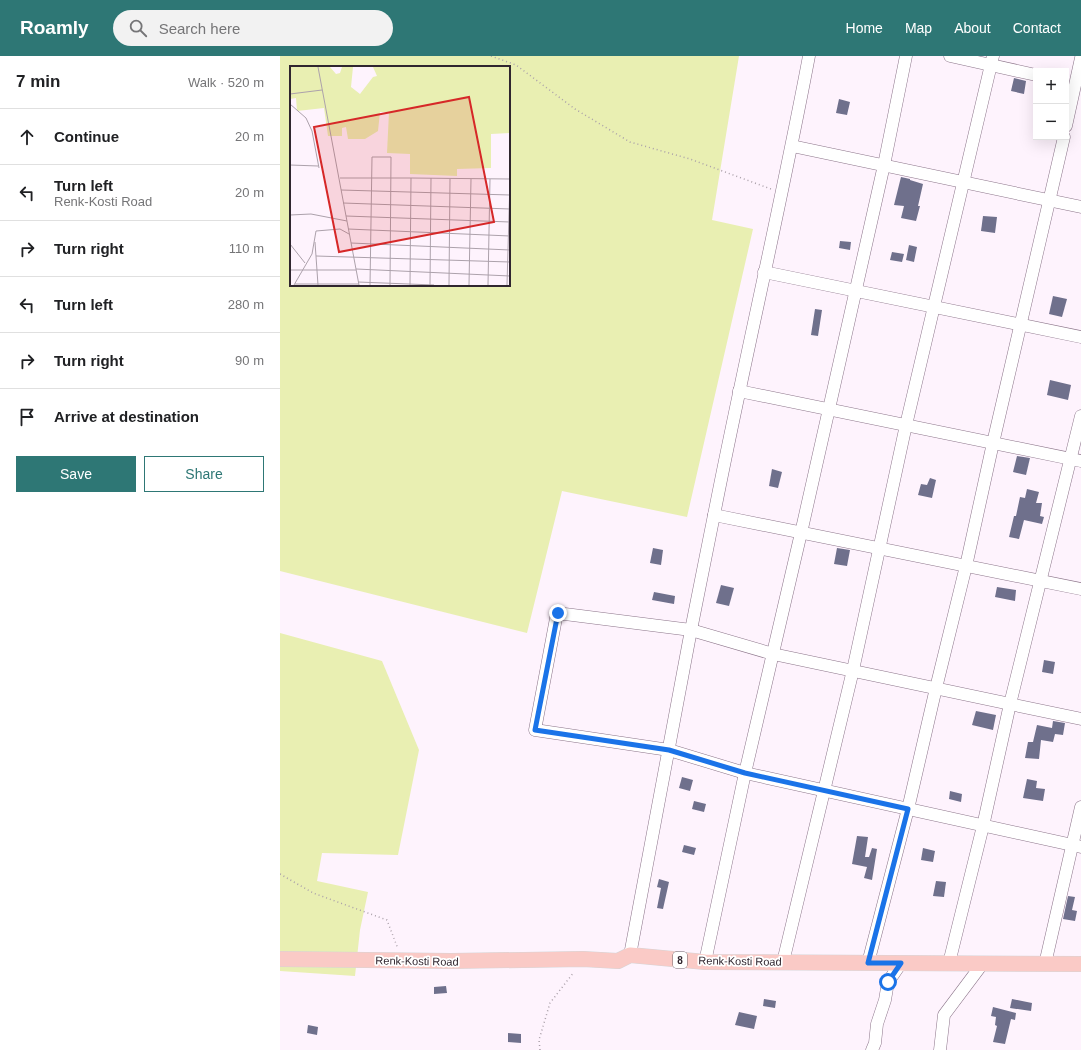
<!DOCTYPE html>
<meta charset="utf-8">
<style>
:root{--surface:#fff;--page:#f2f2f2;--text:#202124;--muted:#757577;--line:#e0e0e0;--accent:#2e7775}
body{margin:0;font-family:Helvetica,sans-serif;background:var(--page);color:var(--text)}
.controls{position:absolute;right:12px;top:12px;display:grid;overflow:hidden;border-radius:0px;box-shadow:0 4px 16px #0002}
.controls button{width:36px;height:36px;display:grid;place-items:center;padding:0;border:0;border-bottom:1px solid var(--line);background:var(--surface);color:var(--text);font:20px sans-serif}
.stop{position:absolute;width:12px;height:12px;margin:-9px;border:3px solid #1a73e8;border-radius:50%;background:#fff}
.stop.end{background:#1a73e8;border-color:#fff;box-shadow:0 1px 4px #0008}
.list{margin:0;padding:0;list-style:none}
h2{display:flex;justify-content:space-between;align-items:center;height:52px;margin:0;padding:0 16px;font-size:17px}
h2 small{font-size:13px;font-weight:400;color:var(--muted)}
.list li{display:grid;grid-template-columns:26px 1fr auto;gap:12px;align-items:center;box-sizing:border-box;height:56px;padding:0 16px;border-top:1px solid var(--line)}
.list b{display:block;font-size:15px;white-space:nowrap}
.list p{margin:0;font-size:13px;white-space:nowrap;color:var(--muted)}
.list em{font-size:13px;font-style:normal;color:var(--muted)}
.actions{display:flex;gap:8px;padding:12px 16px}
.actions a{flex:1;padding:9px 0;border:1px solid var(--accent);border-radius:0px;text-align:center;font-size:14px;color:var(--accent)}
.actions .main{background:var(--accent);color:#fff}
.icon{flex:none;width:22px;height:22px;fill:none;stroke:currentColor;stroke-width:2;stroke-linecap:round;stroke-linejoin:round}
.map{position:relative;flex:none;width:801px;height:994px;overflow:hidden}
header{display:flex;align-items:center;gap:24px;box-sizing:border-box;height:56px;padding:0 20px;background:var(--accent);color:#fff}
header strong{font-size:19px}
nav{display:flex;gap:22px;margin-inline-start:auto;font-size:14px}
.search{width:280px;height:36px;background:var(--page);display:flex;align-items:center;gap:10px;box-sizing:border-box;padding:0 14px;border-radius:22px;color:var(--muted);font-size:15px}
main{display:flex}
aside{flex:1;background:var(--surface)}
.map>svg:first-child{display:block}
.green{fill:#e9efb2;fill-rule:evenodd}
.building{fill:#6f708c}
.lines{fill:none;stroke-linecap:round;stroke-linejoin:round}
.minor-casing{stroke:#8c758a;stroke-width:13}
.major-casing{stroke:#d6d4d5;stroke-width:16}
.path{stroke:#aaa0a9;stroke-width:1.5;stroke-dasharray:1 3;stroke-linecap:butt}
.minor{stroke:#fff;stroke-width:12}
.major{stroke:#facac6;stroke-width:15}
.route{stroke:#1a73e8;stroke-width:5}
.labels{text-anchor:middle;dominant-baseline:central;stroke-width:3.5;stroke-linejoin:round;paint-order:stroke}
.shield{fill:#fff;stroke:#6e676d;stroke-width:1}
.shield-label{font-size:10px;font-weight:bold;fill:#30262f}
.street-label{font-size:11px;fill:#30262f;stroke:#fff}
.inset-road{fill:none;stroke:#aca1ab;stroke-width:1}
.view{fill:#d62828;fill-opacity:0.15;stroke:#d62828;stroke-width:2}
.inset-edge{fill:none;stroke:#30262f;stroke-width:2}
</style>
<header>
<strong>Roamly</strong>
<div class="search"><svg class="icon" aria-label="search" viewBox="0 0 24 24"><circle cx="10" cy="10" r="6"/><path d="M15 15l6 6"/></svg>Search here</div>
<nav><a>Home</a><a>Map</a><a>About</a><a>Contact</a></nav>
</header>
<main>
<aside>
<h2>7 min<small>Walk · 520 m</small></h2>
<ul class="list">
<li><svg class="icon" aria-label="ahead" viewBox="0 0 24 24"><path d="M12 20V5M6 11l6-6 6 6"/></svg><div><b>Continue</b></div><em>20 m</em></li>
<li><svg class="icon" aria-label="left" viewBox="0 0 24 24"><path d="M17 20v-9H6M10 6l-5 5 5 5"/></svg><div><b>Turn left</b><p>Renk-Kosti Road</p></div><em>20 m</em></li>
<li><svg class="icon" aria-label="right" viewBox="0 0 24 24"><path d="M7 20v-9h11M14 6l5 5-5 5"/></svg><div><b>Turn right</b></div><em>110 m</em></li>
<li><svg class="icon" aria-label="left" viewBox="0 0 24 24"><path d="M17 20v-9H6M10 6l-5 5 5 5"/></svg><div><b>Turn left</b></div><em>280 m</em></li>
<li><svg class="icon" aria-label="right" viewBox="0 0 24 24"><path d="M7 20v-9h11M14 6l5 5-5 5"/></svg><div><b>Turn right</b></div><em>90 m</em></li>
<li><svg class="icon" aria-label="arrive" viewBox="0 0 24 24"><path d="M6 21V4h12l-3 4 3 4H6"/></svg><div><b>Arrive at destination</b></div></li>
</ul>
<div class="actions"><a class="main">Save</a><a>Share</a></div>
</aside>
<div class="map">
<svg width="801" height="994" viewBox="0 0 801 994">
<rect width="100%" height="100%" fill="#fef3fd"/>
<!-- green -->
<g class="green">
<path d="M 0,0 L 459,0 L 432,164 L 473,173 L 407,461 L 282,435 L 247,577 L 0,515 ZM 11,11 L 229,11 L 229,229 L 11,229 Z"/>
<polygon points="0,577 102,605 139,694 118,799 42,797 37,825 88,836 80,874 75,920 0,915"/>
</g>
<!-- building -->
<g class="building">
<polygon points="734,22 746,25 744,38 731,35"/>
<polygon points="559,43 570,46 567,59 556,57"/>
<polygon points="621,121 630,123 630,124 643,128 638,150 640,150 636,165 621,162 624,150 614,149"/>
<polygon points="703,160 717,161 715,177 701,175"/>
<polygon points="560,185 571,186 570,194 559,192"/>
<polygon points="629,189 637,191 634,206 626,204"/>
<polygon points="612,196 624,198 622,206 610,204"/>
<polygon points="773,240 787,243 782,261 769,258"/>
<polygon points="535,253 542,254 538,280 531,279"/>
<polygon points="770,324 791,329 788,344 767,339"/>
<polygon points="737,400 750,402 746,419 733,416"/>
<polygon points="492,413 502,416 498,432 489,430"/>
<polygon points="650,422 656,424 652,442 638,439 641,428 647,429"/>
<polygon points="747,433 759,436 756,447 762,447 760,460 764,461 762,468 744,464 739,483 729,481 734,460 736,460 740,441 745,442"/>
<polygon points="373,492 383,494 381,509 370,507"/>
<polygon points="557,492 570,494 567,510 554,508"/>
<polygon points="441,529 454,532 449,550 436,547"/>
<polygon points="717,531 736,534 735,545 715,541"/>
<polygon points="374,536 395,540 394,548 372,544"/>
<polygon points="764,604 775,606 773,618 762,616"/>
<polygon points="696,655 716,659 713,674 692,669"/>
<polygon points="773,665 785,667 783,679 775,678 773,686 761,684 759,703 745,702 748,686 753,686 757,669 772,672"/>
<polygon points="402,721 413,724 410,735 399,732"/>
<polygon points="747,723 757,725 756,732 765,733 763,745 743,742"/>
<polygon points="670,735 682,738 681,746 669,743"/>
<polygon points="414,745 426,748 424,756 412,753"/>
<polygon points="577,780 588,781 585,801 589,801 592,792 597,793 592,824 584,822 587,811 572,808"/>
<polygon points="404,789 416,792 414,799 402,796"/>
<polygon points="643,792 655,795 653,806 641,804"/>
<polygon points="379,823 389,826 383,853 377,852 381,832 377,831"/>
<polygon points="656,825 666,826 664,841 653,840"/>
<polygon points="788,840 795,841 792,854 797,855 795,865 783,863"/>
<polygon points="166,930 167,937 154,938 154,931"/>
<polygon points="484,943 496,945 495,952 483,950"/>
<polygon points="732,943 752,947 751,955 730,952"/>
<polygon points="713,951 736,957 735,964 731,963 725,988 713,986 717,970 715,969 716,961 711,960"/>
<polygon points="459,956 477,960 474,973 455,969"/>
<polygon points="28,969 38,971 37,979 27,977"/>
<polygon points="228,977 241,978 241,987 228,986"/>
</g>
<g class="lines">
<!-- minor casing -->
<g class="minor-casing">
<g id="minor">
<polyline points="670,0 756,19"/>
<polyline points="786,70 801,2"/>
<polyline points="512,90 801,151"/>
<polyline points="484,216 801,281"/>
<polyline points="459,335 801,405"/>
<path d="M 434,459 C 464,306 500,154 529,0"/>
<polyline points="801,663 493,598 411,574 277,557 255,674 389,694 465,717 801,791"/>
<polyline points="350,899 411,574 434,459 801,533"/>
<polyline points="425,906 465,717 521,477 604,109 626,0"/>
<polyline points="503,906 573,614 626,369 713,0"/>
<polyline points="588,907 628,753 656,632 686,510 713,387 784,81"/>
<polyline points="669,907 703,770 730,648 801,360"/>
<polyline points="765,908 801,751"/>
<polyline points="592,994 595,987 597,968 605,944 608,926 621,907"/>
<polyline points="660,994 664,959 703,907"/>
</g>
</g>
<!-- major casing -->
<g class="major-casing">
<polyline id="major" points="0,903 171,905 303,903 338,905 350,899 425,906 801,908"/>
</g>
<!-- path -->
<g class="path">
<polyline points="211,0 236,9 295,53 350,86 410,103 491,133"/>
<polyline points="0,818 33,837 107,864 118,893"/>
<polyline points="260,994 259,984 270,947 294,916"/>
</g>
<!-- minor -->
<use href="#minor" class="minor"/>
<!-- major -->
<use href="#major" class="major"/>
</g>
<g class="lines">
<!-- route -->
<polyline class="route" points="278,557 255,674 389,694 465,717 628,753 588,907 621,907 608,926"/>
</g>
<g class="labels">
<!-- shield labels -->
<rect class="shield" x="393" y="896" width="14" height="16" rx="3"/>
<g class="shield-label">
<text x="400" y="904">8</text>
</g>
<!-- street labels -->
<g class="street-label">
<text transform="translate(137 905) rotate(1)">Renk-Kosti Road</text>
<text transform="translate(460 905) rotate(1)">Renk-Kosti Road</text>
</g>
</g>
<!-- overview -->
<g transform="translate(10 10)">
<rect width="220" height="220" fill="#fef3fd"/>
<path d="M 0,1 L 40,1 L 46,8 L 50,7 L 52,1 L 63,1 L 61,21 L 70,28 L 83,11 L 87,10 L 83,1 L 220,1 L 220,67 L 201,68 L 201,102 L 167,103 L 167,110 L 120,108 L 120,88 L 97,87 L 99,46 L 90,46 L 88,65 L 75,73 L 58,73 L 56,61 L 52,62 L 52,70 L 38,70 L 34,42 L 7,45 L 6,32 L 0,33 Z" fill="#e9efb2"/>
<path class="inset-road" d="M 28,1 L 69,219M 0,28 L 32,24M 0,38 L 16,52 L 22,65 L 29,102M 0,99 L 28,100M 50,112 L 121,112 L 120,219M 121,112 L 220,113M 51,124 L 220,129M 53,137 L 220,143M 0,149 L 21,148 L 57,155M 56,150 L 220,156M 58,163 L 220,170M 25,176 L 28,219M 61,177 L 220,184M 0,178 L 15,197M 26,190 L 220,196M 66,203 L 220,210M 0,204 L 66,204M 68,216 L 144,219M 5,218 L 69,218M 4,219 L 22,188 L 26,165 L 50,163 L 59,168M 80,219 L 82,91 L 101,91 L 100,219M 140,219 L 141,112M 159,219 L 160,113M 179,219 L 181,113M 198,219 L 200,113M 217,219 L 220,113"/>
<path class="view" d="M 179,31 L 204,156 L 49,186 L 24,61 Z"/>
<rect width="220" height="220" class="inset-edge"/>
</g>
</svg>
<div class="controls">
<button>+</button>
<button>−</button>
</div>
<div class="stop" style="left:608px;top:926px"></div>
<div class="stop end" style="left:278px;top:557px"></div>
</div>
</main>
